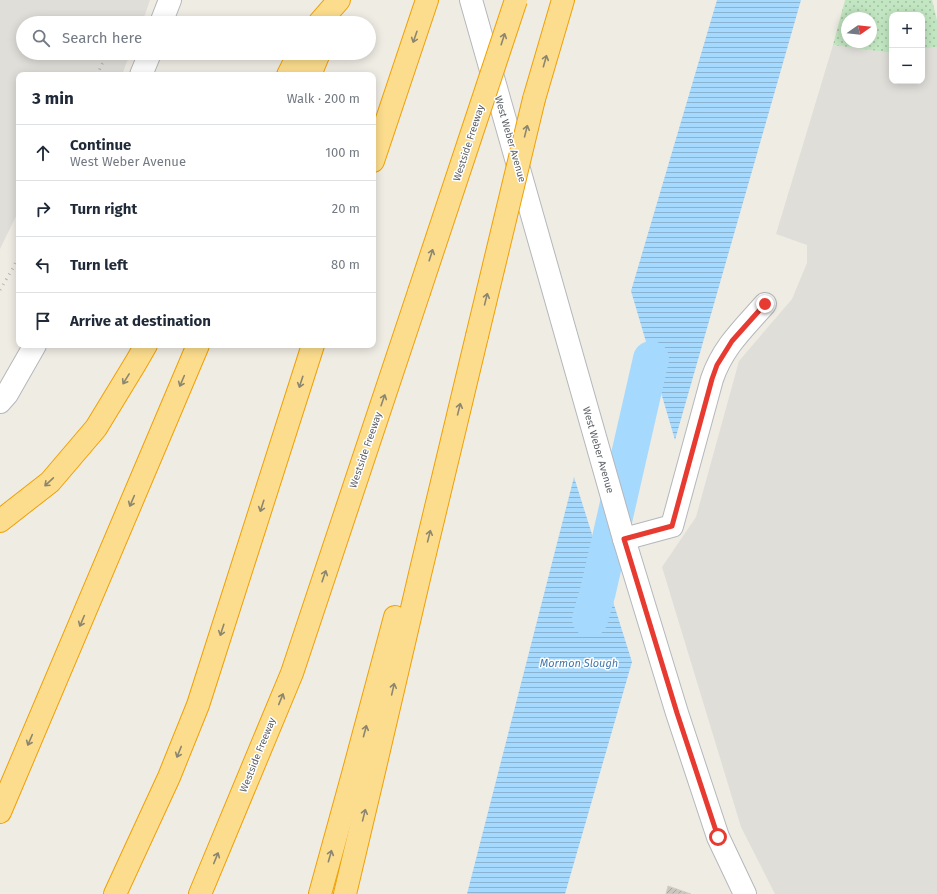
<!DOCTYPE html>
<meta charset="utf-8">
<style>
:root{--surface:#fff;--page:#f2f2f3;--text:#1f2937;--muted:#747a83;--line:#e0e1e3}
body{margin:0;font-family:"Fira Sans",sans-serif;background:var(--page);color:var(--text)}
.controls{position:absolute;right:12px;top:12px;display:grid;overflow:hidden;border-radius:8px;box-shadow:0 2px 10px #0003}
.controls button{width:36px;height:36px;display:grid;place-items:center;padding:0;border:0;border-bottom:1px solid var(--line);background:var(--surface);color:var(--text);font:20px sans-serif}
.compass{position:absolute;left:841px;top:12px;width:36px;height:36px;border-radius:50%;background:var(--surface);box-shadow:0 2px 10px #0003;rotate:76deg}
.stop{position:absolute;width:12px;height:12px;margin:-9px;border:3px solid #e73b32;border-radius:50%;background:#fff}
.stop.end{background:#e73b32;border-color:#fff;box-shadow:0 1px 4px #0008}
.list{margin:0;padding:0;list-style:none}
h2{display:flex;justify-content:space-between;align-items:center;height:52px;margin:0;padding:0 16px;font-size:17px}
h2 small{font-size:13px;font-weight:400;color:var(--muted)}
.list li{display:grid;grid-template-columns:26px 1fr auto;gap:12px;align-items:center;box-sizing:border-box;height:56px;padding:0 16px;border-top:1px solid var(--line)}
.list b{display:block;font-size:15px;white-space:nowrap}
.list p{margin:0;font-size:13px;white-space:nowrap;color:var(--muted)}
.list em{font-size:13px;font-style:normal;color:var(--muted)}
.icon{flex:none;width:22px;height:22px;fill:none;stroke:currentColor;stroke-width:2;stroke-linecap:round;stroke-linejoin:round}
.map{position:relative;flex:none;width:937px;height:894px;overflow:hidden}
.search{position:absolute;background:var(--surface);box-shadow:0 2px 10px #0003;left:16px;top:16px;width:360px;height:44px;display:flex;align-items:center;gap:10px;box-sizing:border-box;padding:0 14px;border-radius:22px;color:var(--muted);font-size:15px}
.panel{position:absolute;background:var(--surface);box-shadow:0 2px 10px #0003;left:16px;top:72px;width:360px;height:276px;border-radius:8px}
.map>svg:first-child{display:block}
.industrial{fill:#e0ded9}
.grass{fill:url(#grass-dots);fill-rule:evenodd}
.water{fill:url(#water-rules)}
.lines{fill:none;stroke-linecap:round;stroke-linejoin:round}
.river{stroke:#a5d9fe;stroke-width:36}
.building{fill:url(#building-hatch);stroke:#d3cec3}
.minor-casing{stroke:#b5b7bb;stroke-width:24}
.highway-casing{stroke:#f0a003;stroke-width:24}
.minor{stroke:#fff;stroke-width:22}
.highway{stroke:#fcdd8e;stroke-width:22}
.rail{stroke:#b3b4b5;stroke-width:3;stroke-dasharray:1 5;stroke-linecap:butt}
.highway-bridge-casing{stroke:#f0a003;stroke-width:24;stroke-linecap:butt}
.highway-bridge{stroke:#fcdd8e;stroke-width:22}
.oneway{stroke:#8c8671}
.route{stroke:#e73b32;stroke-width:5}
.labels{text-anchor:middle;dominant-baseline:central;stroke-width:3;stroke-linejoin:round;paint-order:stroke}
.street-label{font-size:10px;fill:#5c6065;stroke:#fff}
.water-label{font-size:11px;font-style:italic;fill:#427ab0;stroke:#fff}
</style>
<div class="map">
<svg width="937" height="894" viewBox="0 0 937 894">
<defs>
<pattern id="grass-dots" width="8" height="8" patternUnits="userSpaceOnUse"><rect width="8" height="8" fill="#c2e6c1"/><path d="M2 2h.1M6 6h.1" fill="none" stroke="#a1bea0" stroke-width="1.8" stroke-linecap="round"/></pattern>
<pattern id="water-rules" width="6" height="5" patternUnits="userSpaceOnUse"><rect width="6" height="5" fill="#a5d9fe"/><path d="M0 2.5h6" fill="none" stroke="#8ab3d1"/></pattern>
<pattern id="building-hatch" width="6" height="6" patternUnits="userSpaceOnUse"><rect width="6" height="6" fill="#cac7c1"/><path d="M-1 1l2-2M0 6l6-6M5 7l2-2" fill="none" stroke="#a7a5a0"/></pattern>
</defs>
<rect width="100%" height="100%" fill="#efece4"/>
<!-- industrial -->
<g class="industrial">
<polygon points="0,0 150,0 142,23 23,23 23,53 130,53 122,75 19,75 19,210 0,249"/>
<polygon points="833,45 892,53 892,81 922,81 922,49 937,47 937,894 775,894 741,827 662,567 696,517 739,361 792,299 807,263 807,245 776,234"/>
</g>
<!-- grass -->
<path class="grass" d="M 845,0 L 932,0 L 937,20 L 937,47 L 922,49 L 922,15 L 892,15 L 892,53 L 833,45 ZM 847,18 L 871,18 L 871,42 L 847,42 Z"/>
<!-- water -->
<g class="water">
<polygon points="717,0 801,0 675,440 631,291"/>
<polygon points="574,477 632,662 565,894 467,894"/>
</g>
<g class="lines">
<!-- river -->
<polyline class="river" points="590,619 598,591 651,359"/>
</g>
<!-- building -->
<polygon class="building" points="668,886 691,894 666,894"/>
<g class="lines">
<!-- minor casing -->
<g class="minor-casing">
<g id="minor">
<polyline points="471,0 624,539 677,713 718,837 745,894"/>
<polyline points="161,23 170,0"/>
<polyline points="141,75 150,53"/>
<polyline points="0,402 7,394 35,345"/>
<path d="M 624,539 L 672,526 L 712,379 C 723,347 743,329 765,304"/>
</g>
</g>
<!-- highway casing -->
<g class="highway-casing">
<g id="highway">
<polyline points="319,23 339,0"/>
<polyline points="288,75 299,53"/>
<polyline points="310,75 319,53"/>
<polyline points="534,99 563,0"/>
<polyline points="373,161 427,0"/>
<polyline points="0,521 50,482 96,428 135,364 146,345"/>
<polyline points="0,812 198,345"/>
<polyline points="115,894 169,777 198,705 313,345"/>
<polyline points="200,894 292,673 419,292"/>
<polyline points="320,894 353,774 395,617"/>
<polyline points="345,894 372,780 420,574 477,336"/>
</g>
</g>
<!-- minor -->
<use href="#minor" class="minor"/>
<!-- highway -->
<use href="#highway" class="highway"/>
<!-- rail -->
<g class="rail">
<polyline points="97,75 105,58"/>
<polyline points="0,290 13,268 19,255"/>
</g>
<!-- highway-bridge casing -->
<g class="highway-bridge-casing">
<g id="highway-bridge">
<polyline points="419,292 516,0"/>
<polyline points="477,336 534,99"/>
</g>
</g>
<!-- highway-bridge -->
<use href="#highway-bridge" class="highway-bridge"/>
</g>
<!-- one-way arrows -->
<defs><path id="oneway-shaft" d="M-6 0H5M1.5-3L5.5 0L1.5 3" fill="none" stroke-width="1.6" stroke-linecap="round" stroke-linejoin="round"/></defs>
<g class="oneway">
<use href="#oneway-shaft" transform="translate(415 37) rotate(109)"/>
<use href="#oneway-shaft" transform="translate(503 39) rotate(-72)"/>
<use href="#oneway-shaft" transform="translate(545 61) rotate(-74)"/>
<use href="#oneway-shaft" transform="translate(526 131) rotate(-76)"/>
<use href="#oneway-shaft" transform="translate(431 255) rotate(-72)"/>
<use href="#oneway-shaft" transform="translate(486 299) rotate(-76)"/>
<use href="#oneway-shaft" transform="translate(126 379) rotate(122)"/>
<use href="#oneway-shaft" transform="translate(182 381) rotate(113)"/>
<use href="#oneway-shaft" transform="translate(301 382) rotate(108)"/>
<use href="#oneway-shaft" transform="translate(383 400) rotate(-71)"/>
<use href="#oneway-shaft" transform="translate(459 409) rotate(-76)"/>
<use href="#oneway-shaft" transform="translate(49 482) rotate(137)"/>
<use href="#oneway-shaft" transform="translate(132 501) rotate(113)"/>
<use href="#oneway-shaft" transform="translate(262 506) rotate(108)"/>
<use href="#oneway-shaft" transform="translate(429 536) rotate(-76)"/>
<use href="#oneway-shaft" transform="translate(324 576) rotate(-71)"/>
<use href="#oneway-shaft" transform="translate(82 621) rotate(113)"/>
<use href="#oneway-shaft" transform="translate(222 630) rotate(108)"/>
<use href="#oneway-shaft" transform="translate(393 689) rotate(-77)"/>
<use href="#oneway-shaft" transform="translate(281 699) rotate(-68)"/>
<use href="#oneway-shaft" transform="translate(365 731) rotate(-75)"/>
<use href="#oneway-shaft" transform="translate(30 740) rotate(113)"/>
<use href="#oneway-shaft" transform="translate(179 752) rotate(112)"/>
<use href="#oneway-shaft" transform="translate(364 815) rotate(-76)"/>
<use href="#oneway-shaft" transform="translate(330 856) rotate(-74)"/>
<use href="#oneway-shaft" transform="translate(216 858) rotate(-68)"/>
</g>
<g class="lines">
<!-- route -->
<polyline class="route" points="718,837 677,713 624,539 672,526 712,379 717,365 732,341 765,304"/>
</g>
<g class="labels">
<!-- street labels -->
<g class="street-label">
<text transform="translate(510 139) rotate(74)">West Weber Avenue</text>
<text transform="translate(469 143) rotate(-72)">Westside Freeway</text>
<text transform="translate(366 450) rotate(-71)">Westside Freeway</text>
<text transform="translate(598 450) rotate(74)">West Weber Avenue</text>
<text transform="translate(258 755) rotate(-68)">Westside Freeway</text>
</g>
<!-- water labels -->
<g class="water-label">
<text x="579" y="663">Mormon Slough</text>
</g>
</g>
</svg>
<div class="controls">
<button>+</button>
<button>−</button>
</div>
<svg class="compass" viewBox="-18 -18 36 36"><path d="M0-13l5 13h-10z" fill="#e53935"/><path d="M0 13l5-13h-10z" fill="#747a83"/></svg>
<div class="stop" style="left:718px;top:837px"></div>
<div class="stop end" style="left:765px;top:304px"></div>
<div class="search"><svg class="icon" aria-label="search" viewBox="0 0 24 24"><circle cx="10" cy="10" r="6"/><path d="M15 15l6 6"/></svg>Search here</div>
<section class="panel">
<h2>3 min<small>Walk · 200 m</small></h2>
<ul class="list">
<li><svg class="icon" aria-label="ahead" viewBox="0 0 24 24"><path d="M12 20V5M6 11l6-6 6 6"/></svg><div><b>Continue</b><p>West Weber Avenue</p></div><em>100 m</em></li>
<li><svg class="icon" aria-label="right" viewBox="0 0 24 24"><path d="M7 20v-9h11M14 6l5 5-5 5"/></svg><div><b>Turn right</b></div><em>20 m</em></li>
<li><svg class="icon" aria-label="left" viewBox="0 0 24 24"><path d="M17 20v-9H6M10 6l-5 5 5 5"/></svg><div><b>Turn left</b></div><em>80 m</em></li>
<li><svg class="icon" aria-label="arrive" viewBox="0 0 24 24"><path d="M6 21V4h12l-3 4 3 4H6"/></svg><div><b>Arrive at destination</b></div></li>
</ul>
</section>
</div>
